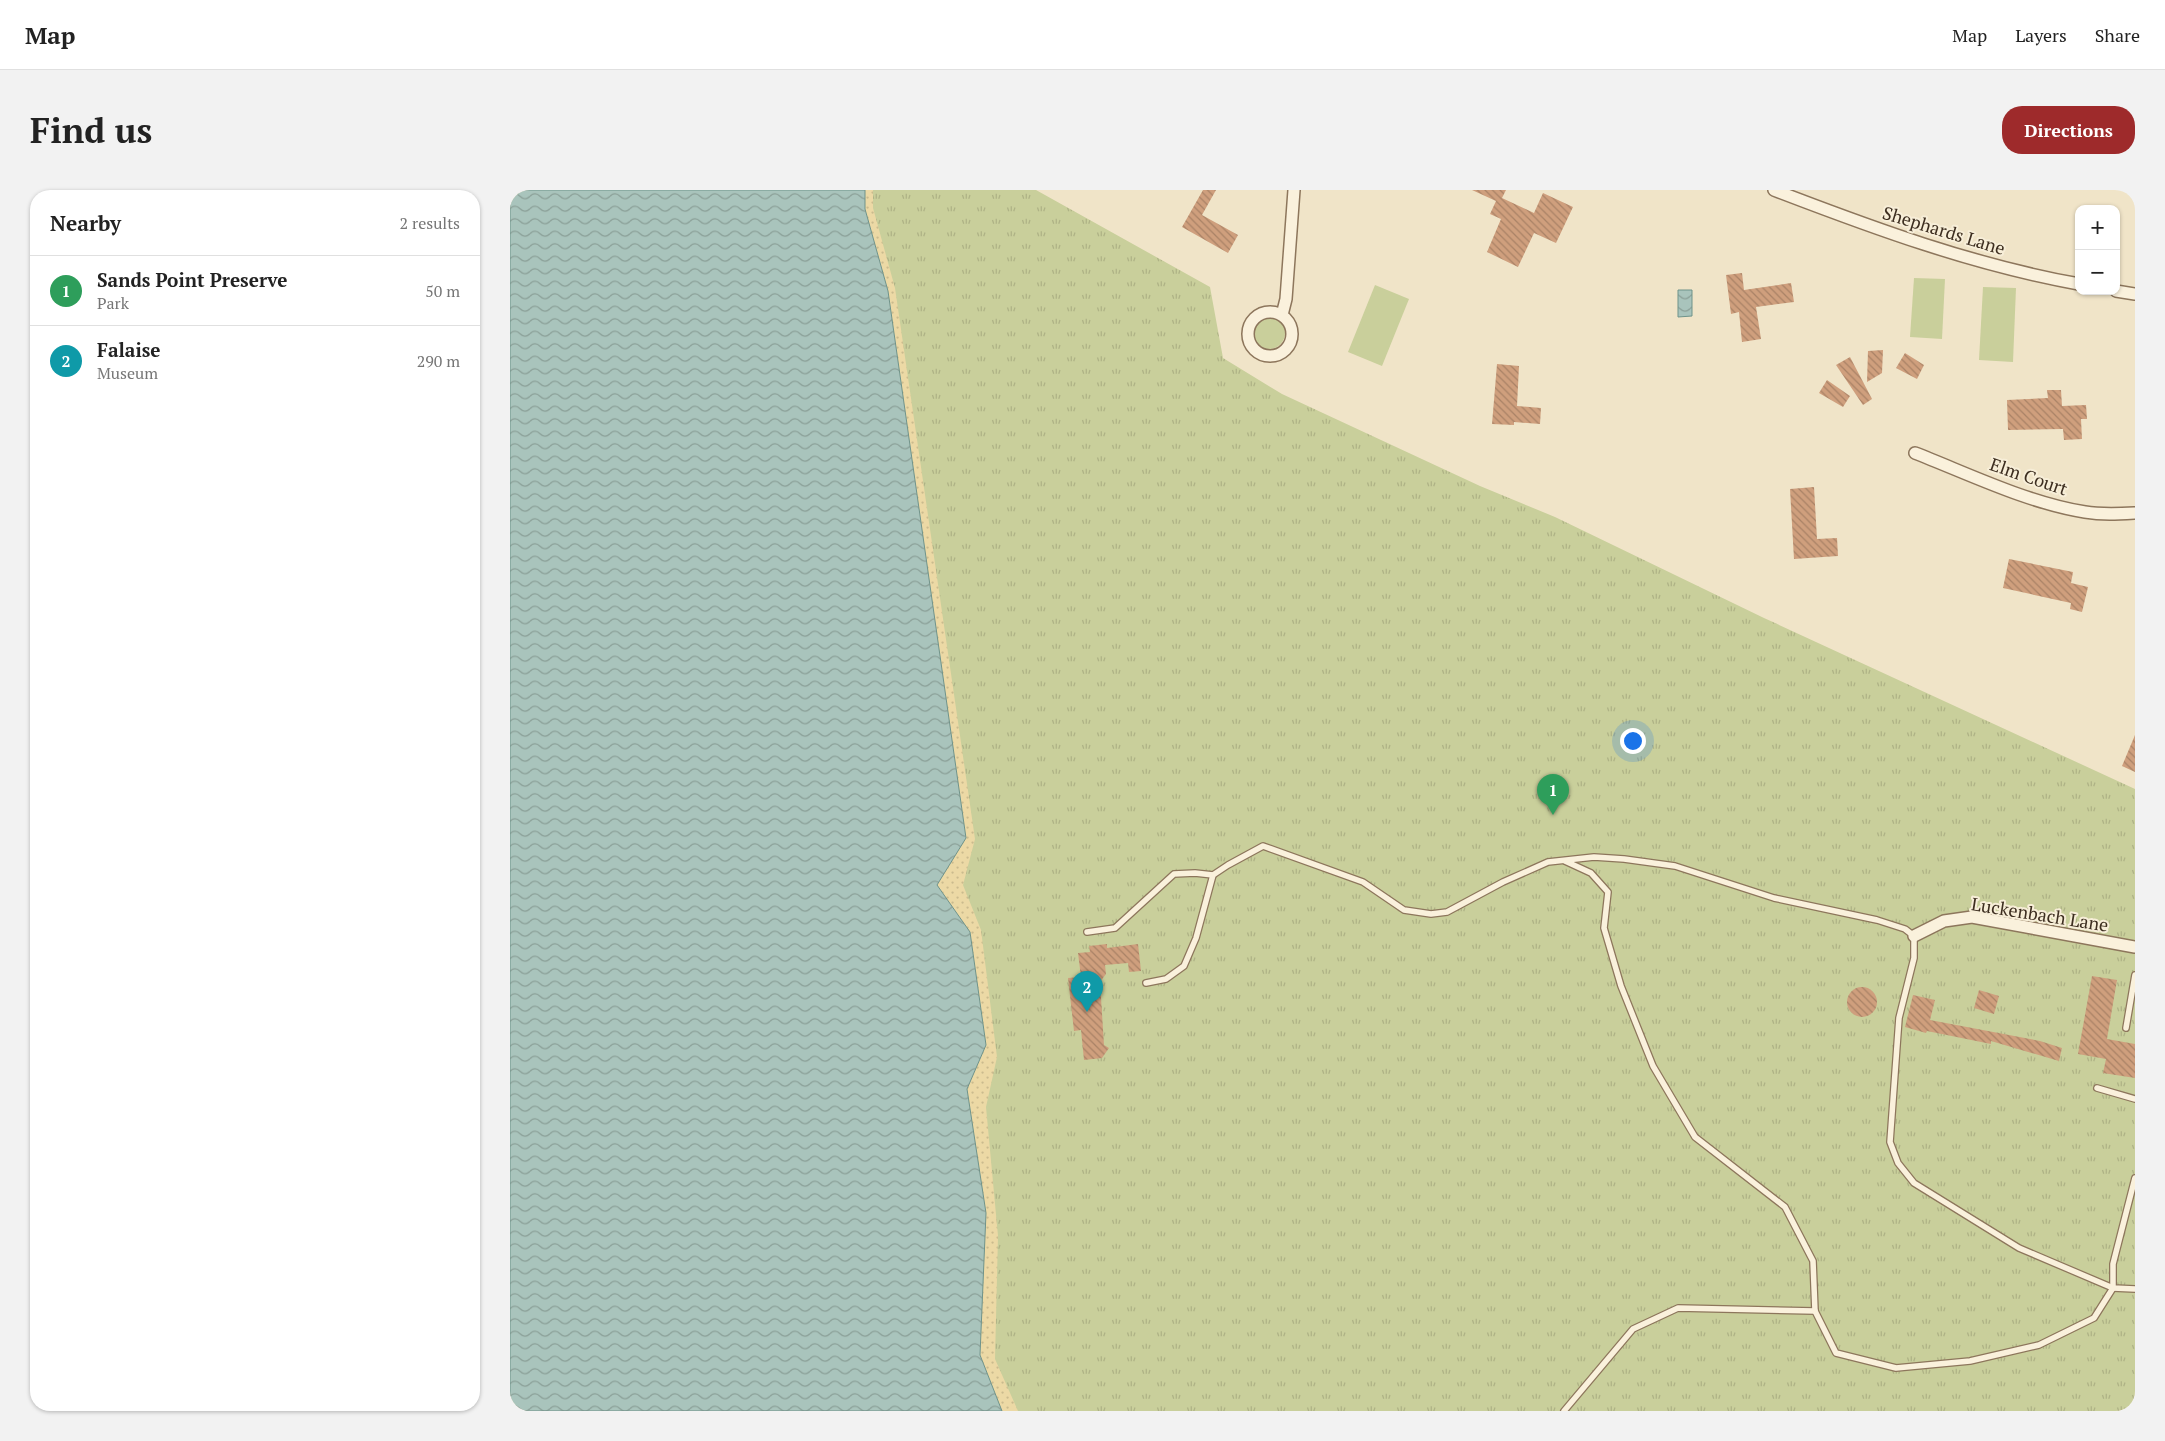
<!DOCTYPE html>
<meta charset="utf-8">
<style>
:root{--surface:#fff;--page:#f2f2f2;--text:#222;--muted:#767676;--line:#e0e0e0;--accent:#9e2a2b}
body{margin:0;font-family:"PT Serif",serif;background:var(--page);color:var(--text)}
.controls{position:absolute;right:15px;top:15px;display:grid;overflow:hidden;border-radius:10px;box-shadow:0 1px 4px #0004}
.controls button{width:45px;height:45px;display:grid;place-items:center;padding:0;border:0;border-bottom:1px solid var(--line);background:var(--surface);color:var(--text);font:25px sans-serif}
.you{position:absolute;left:1122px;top:550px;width:18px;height:18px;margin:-12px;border:4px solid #fff;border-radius:50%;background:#1a73e8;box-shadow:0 0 0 8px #1a73e833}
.badge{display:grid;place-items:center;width:32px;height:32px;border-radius:50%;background:var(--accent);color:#fff;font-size:16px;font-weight:700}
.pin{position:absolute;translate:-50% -41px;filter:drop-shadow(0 1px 2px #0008)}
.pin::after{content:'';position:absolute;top:26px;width:18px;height:15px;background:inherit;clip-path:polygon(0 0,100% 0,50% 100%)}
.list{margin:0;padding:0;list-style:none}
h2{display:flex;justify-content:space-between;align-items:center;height:65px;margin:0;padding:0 20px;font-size:21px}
h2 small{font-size:16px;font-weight:400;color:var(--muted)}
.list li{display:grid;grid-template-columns:32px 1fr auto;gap:15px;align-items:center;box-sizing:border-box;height:70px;padding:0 20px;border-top:1px solid var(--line)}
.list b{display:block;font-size:19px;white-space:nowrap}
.list p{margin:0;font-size:16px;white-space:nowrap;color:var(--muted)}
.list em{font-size:16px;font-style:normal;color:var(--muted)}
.map{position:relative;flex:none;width:1625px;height:1221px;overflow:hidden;border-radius:20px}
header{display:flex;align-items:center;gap:30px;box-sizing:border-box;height:70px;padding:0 25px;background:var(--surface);border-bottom:1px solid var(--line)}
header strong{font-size:24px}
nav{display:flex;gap:28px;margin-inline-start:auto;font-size:18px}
.intro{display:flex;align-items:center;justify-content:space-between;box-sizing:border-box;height:120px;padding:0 30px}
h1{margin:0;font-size:35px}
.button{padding:12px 22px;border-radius:20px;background:var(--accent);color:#fff;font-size:18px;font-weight:700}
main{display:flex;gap:30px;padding:0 30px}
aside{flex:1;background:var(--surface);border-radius:20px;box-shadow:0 1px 4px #0004}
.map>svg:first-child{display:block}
.grass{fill:#c9cf9b}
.sand{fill:url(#sand-dots)}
.park{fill:url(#park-tufts)}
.water{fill:url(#water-waves);stroke:#6f938a}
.building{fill:url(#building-back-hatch)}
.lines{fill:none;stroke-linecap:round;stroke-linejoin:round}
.lane-casing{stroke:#8d765c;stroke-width:8}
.street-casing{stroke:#8d765c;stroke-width:14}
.lane{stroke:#faf1dc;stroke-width:5.5}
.street{stroke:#faf1dc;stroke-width:11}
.labels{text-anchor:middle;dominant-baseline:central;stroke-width:4;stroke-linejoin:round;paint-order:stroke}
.street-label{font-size:18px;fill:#3d2e20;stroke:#f7eed8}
</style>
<header>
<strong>Map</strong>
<nav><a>Map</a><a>Layers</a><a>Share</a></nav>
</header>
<div class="intro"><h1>Find us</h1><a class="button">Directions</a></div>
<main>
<aside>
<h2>Nearby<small>2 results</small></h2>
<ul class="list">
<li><span class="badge" style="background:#2e9e5b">1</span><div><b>Sands Point Preserve</b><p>Park</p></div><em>50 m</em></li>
<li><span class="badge" style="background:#0f9aa8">2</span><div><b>Falaise</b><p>Museum</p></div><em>290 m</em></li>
</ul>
</aside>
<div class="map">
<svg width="1625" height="1221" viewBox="0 0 1625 1221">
<defs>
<pattern id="sand-dots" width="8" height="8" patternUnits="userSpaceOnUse" patternTransform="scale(1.25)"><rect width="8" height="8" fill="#ecd9a5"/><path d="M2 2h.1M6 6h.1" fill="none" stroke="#cbbb8e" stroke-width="1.8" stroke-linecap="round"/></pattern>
<pattern id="park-tufts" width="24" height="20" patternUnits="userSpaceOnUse" patternTransform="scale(1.25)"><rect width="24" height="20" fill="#c9cf9b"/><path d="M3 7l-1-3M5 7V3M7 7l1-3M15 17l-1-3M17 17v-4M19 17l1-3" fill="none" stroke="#aeb285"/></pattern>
<pattern id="water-waves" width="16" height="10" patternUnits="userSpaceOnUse" patternTransform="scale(1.25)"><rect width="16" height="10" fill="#a9c4bc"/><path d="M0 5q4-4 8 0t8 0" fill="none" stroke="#8ba098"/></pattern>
<pattern id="building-back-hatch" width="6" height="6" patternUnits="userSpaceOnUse" patternTransform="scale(1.25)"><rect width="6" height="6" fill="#cf9f7d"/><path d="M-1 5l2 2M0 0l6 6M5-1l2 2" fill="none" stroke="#a98266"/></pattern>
</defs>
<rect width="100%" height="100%" fill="#f0e4c8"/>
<!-- grass -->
<g class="grass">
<polygon points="1404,88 1435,89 1432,149 1400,147"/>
<polygon points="865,95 899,109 872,176 838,162"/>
<polygon points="1473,97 1506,98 1503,172 1469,170"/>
<circle cx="759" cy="143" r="16"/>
</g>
<!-- sand -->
<polygon class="sand" points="355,0 419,0 578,1221 492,1221 470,1165 476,1023 457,899 476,855 460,742 427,695 456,648 378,101 355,19"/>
<!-- park -->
<polygon class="park" points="363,0 526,0 700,97 713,168 772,204 970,296 1045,327 1254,428 1625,599 1625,1221 508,1221 485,1169 488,1046 476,917 487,867 471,740 453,695 465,649 385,98 363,18"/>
<!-- water -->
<g class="water">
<polygon points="0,0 355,0 355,19 378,101 456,648 427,695 460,742 476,855 457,899 476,1023 470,1165 492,1221 0,1221"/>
<polygon points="1168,100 1182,100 1182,126 1168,127"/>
</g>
<!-- building -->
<g class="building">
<polygon points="693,0 706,0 692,25 728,45 718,63 672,37"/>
<polygon points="962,0 996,0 992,8 1024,23 1033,3 1063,17 1046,53 1024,43 1008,77 977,62 991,29 980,24 986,11"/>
<polygon points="1232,83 1234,100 1281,93 1284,112 1246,117 1251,149 1232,152 1229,122 1221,124 1216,85"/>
<polygon points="1373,160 1372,183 1357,192 1358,161"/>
<polygon points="1395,163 1414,175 1407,189 1386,178"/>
<polygon points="1340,167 1362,209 1353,215 1326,175"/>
<polygon points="987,174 1009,176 1007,216 1031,218 1030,234 1004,232 1004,235 982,234"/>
<polygon points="1317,190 1340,206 1333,217 1309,203"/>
<polygon points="1537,200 1551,200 1552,216 1576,215 1577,229 1571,229 1572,249 1554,250 1553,239 1498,240 1497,210 1538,208"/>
<polygon points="1304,297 1307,349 1327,348 1328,366 1284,369 1280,299"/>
<polygon points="1499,369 1563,382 1561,393 1578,397 1572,422 1560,419 1561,413 1493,398"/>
<polygon points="1625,545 1625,582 1612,576"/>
<polygon points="597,754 597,758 628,754 631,781 619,782 618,773 595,775 596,784 590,792 594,855 599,858 592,868 574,870 571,840 564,841 558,788 571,787 568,763 580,762 579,756"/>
<polygon points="1582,786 1607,790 1597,849 1625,854 1625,888 1593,883 1596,869 1568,864"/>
<circle cx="1352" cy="812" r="15"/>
<polygon points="1469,800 1489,806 1484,824 1464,818"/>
<polygon points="1403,805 1425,810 1420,830 1530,851 1552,858 1549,871 1481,851 1481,854 1417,841 1416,843 1395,837"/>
</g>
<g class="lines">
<!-- lane casing -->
<g class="lane-casing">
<g id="lane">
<polyline points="1055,671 1081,683 1098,702 1094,738 1111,796 1143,876 1185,947 1275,1017 1303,1071 1305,1121 1326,1163 1386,1178 1460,1171 1529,1155 1584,1128 1603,1098 1603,1074 1625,988"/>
<polyline points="577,742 605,738 664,684 685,683 703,685"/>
<polyline points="636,793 656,789 674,776 686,748 703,685 718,675 753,656 853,692 894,720 921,724 937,722 993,692 1038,672 1084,667 1114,669 1165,676 1264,708 1367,730 1395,739 1404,746 1404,768 1389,828 1380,952 1388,973 1404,993 1509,1058 1603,1098 1625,1099"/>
<polyline points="1616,838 1625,785"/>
<polyline points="1587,898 1625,909"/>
<polyline points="1054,1221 1123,1139 1168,1118 1305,1121"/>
</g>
</g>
<!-- street casing -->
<g class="street-casing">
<g id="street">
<path d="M 1264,0 C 1363,38 1463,75 1569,94"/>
<polyline points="1606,101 1625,104"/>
<circle cx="760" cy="144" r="22"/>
<polyline points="772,125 776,109 784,0"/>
<path d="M 1405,263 C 1459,284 1518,313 1575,322 C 1592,325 1608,324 1625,323"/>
<polyline points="1404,746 1434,731 1462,727 1625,757"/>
</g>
</g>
<!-- lane -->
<use href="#lane" class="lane"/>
<!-- street -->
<use href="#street" class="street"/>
</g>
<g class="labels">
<!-- street labels -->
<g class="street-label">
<text transform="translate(1434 40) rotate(17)">Shephards Lane</text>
<text transform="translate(1519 286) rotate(19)">Elm Court</text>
<text transform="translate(1530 724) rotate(9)">Luckenbach Lane</text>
</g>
</g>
</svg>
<div class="controls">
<button>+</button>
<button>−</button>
</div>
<div class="you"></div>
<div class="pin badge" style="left:1043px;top:625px;background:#2e9e5b">1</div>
<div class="pin badge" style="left:577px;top:822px;background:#0f9aa8">2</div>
</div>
</main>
